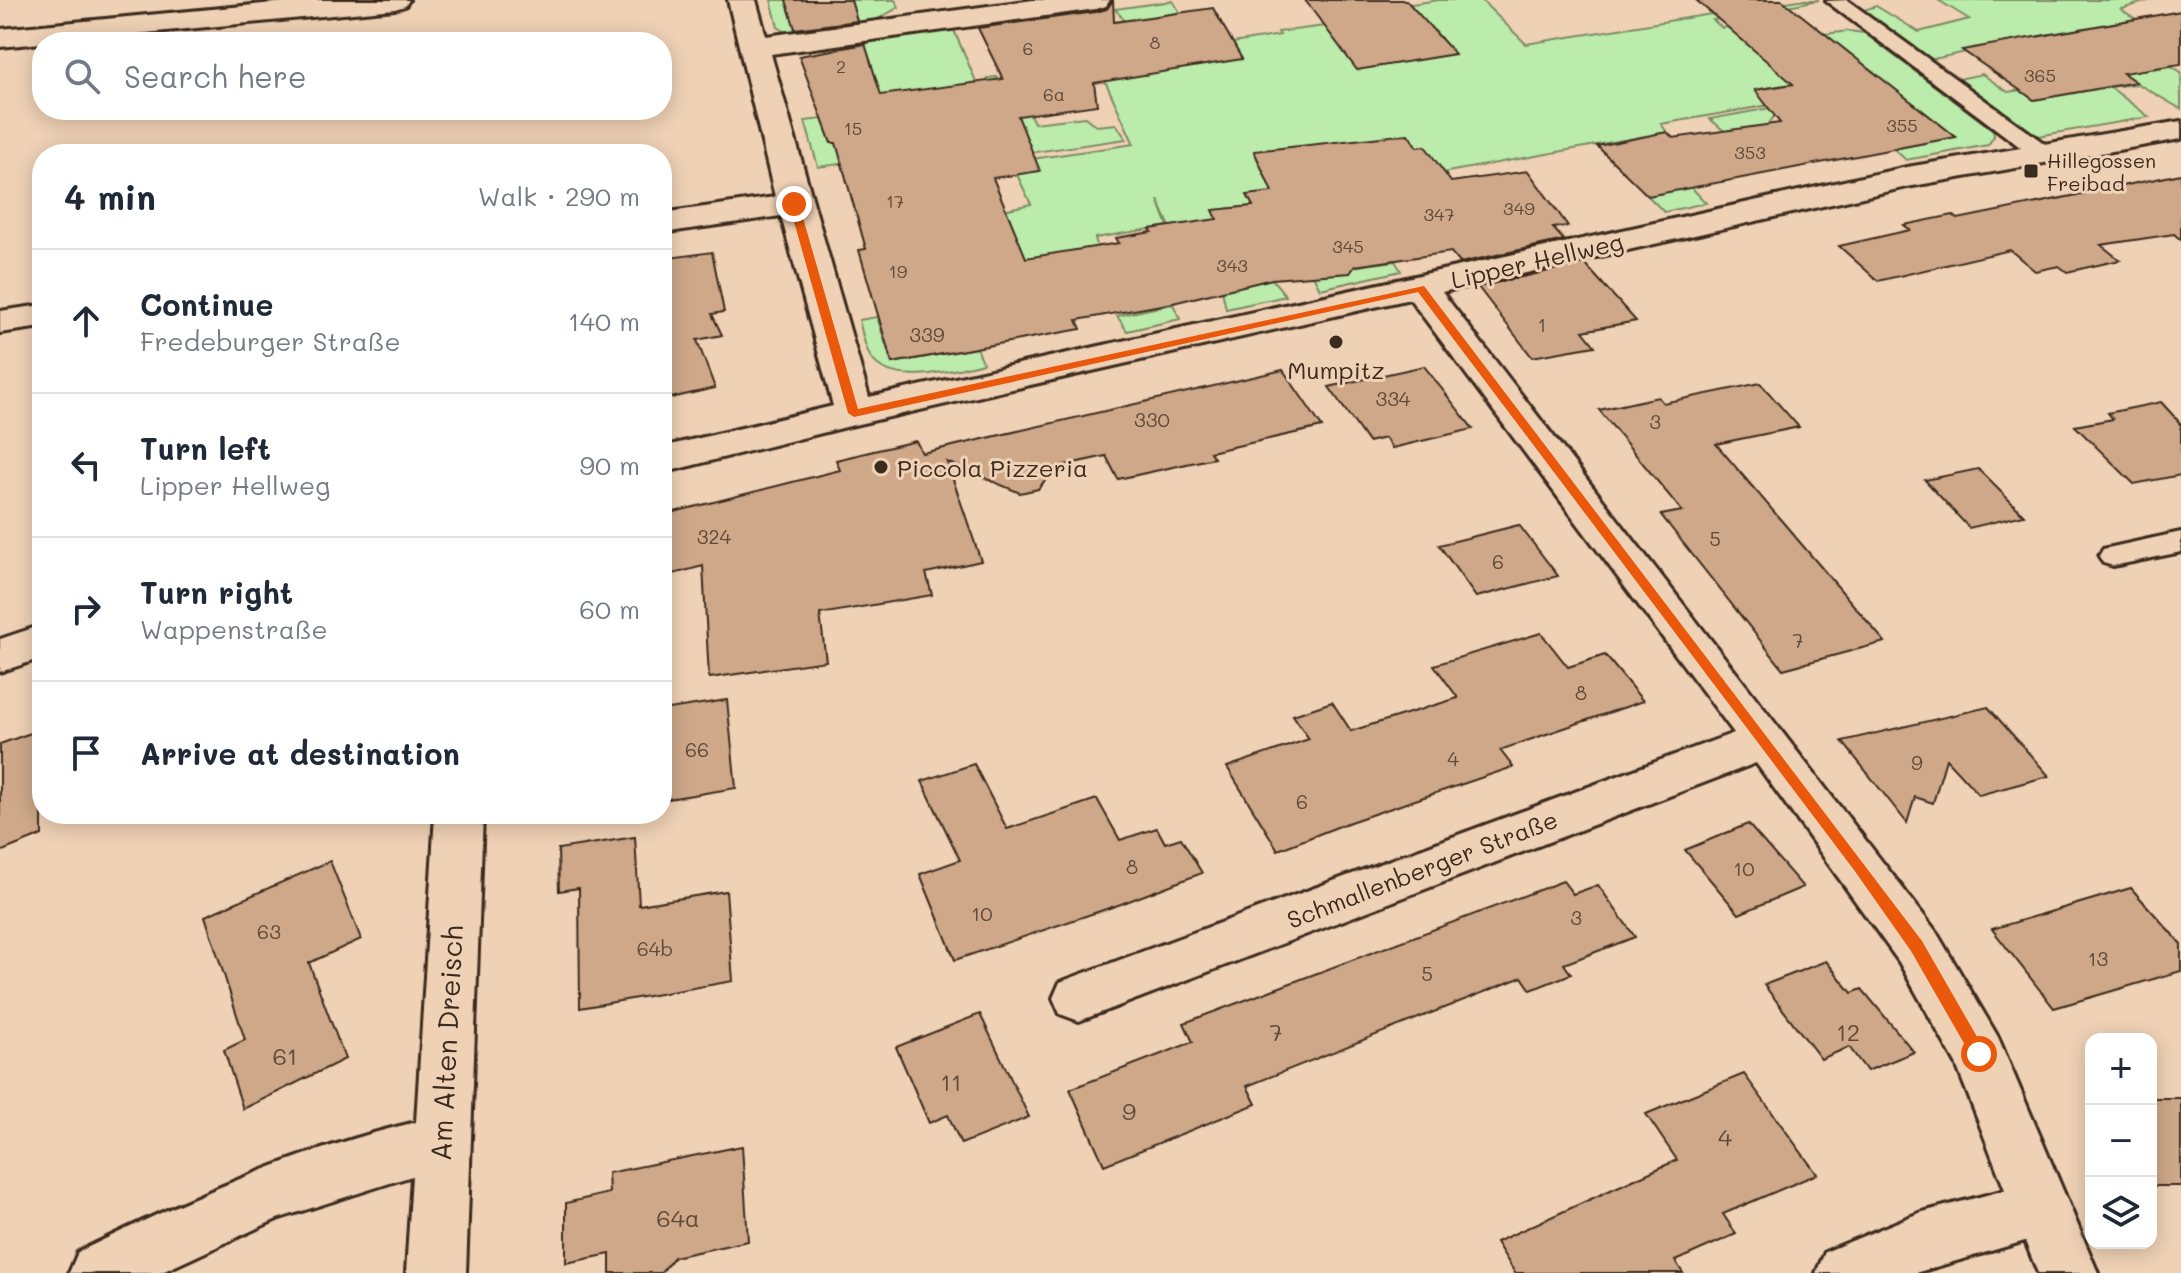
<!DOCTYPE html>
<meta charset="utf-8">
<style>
:root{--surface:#fff;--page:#f2f2f3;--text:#1f2937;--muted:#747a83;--line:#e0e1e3}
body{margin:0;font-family:Mali,sans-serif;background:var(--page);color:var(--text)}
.controls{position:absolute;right:24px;bottom:24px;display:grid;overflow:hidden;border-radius:16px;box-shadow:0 4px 20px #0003}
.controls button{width:72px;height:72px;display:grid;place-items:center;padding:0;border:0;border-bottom:2px solid var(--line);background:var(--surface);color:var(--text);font:40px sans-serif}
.stop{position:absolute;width:24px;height:24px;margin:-18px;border:6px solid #ea580c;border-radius:50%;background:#fff}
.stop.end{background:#ea580c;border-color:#fff;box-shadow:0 2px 8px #0008}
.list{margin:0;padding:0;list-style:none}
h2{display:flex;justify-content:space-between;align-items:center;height:104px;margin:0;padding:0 32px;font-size:34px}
h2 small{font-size:26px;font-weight:400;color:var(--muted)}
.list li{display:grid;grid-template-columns:52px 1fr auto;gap:24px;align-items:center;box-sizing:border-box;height:144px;padding:0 32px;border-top:2px solid var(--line)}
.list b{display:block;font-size:30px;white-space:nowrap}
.list p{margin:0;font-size:26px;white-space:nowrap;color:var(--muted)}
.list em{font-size:26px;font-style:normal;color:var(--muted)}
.icon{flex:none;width:44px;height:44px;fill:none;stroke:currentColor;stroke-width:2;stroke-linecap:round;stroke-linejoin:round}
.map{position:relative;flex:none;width:2181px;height:1273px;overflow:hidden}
.search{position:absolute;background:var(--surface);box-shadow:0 4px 20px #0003;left:32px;top:32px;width:640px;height:88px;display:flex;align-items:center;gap:20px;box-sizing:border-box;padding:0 28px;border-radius:32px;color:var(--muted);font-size:30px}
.panel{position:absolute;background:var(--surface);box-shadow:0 4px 20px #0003;left:32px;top:144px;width:640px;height:680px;border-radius:32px}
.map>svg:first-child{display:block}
.green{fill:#bbecab;stroke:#7b8b64;stroke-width:2}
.building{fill:#cea889;stroke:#3b2a1e;stroke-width:2}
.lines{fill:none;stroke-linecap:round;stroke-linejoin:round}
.service-casing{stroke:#3b2a1e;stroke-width:6}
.minor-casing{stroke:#3b2a1e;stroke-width:6}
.service{fill:#efd1b5;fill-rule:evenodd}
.minor{fill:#efd1b5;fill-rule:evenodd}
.route{fill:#ea580c}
.poi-dot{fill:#3b2a1e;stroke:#efd1b5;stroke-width:3}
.labels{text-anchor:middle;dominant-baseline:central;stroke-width:6;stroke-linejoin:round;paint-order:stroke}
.far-number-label{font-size:18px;fill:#604a39}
.far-poi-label{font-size:20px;fill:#3b2a1e;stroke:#efd1b5;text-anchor:start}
.number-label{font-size:20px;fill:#604a39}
.street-label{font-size:24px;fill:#3b2a1e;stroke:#efd1b5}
.poi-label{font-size:24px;fill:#3b2a1e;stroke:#efd1b5}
.near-number-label{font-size:24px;fill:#604a39}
.near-street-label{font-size:28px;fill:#3b2a1e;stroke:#efd1b5}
</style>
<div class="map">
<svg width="2181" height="1273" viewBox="0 0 2181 1273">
<rect width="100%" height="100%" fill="#efd1b5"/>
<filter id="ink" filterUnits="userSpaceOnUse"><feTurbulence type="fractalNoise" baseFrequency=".0125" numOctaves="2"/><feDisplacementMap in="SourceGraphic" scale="16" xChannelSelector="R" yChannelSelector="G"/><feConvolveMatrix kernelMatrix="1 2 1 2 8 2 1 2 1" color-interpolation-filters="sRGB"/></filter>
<g filter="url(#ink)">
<!-- green -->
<g class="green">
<polygon points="771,0 895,0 899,7 876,20 786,32 778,27"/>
<path d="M 1438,0 L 1481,0 L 1526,44 L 1799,0 L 1819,0 L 1713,20 L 1722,28 L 1732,26 L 1746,44 L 1849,31 L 1864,33 L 1993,130 L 1994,136 L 1988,145 L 1906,160 L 1894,149 L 1956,137 L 1912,102 L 1868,110 L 1784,85 L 1761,89 L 1775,104 L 1661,124 L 1667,132 L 1277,203 L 1214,210 L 1223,234 L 1177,243 L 1158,200 L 1168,226 L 1095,238 L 1099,253 L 961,307 L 878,320 L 892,363 L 977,348 L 983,363 C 954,370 890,389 870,356 C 864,345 862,331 859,320 L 889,315 L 999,211 L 1031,204 L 1011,162 L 1134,144 L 1105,81 L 1149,74 L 1126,22 L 1115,9 L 1173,1 L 1201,47 L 1241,59 L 1233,43 L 1280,35 L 1278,32 L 1325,26 L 1454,54 L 1435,31 L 1398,27 L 1366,11 Z"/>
<polygon points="1938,0 2151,0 2121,9 2143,24 2135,56 2152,69 2171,66 2181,72 2181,109 2138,84 2110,87 2149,117 2038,136 1959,79 1982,74 2008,92 2020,90 2034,100 2097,89 2074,50 2050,34 1929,60 1861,11 1876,6 1919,32 1969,19"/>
<polygon points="953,28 1002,142 818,167 805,121 822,119 831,143 884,137 962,85 833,102 875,76 868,54 829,59 825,47"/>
<polygon points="997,77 1007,99 1023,100 1034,123 1085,117 1096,126 1116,124 1126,139 1021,154 987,78"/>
<polygon points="1776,107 1778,112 1763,130 1735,140 1710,119"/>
<polygon points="1691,187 1706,203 1664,212 1648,196"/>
<polygon points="1296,240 1332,273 1347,273 1351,267 1395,261 1401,271 1320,289"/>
<polygon points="1272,279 1286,296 1226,309 1222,290"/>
<polygon points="1173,304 1180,319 1127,331 1117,316"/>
</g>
<!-- building -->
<g class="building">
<polygon points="786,0 851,0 857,21 795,29"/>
<polygon points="1113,0 1114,22 1213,8 1242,59 1094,83 1097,105 1018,116 1040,171 993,178 1026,258 1119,243 1116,238 1152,232 1150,229 1217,219 1213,210 1253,206 1247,195 1272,192 1254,151 1408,134 1417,147 1425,146 1451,182 1528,171 1568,226 1553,228 1564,240 1460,263 1451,252 1355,266 1350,273 1272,279 1173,303 1077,320 1081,329 892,363 859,250 866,249 836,143 831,143 799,56 865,44 881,95 1003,79 978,28 1096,12 1107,9"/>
<polygon points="1305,0 1406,0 1455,54 1357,70"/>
<polygon points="1696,0 1782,0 1956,137 1648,196 1597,146 1667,132 1673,138 1780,123 1755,90 1793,84"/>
<polygon points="2181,11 2181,64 2123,73 2136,82 2034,100 1962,50"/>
<polygon points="2181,174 2181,240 2174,234 2101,245 2120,260 2067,272 2059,266 2035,271 2010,250 1878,281 1839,246 1910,230 1904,225 1953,215 1958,219"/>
<polygon points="712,252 724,312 712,314 722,335 697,340 715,388 662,400 662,259"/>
<polygon points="1584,263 1636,321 1583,331 1595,346 1532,357 1478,287"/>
<polygon points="1424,366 1473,429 1392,448 1385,438 1368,442 1329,387"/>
<polygon points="1283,370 1322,427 1210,452 1214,458 1118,479 1106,456 1056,467 1038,489 1020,493 947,462 981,561 926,573 932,595 820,614 826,661 709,678 703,566 662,577 662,515 840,470 836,460 916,441 922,453"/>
<polygon points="1760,383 1799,427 1716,444 1885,642 1783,669 1661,515 1682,511 1599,410 1658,397 1663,403"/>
<polygon points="2161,402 2181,424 2181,475 2134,484 2075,426 2113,419 2108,413"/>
<polygon points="1978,469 2024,515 1969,528 1925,480"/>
<polygon points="1519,525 1558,576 1476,597 1439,545"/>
<polygon points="1541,633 1568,667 1605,655 1643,701 1500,750 1513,767 1350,822 1278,850 1227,767 1309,739 1293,715 1332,702 1351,731 1458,698 1434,665"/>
<polygon points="727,700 736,788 662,800 662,710"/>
<polygon points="1988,707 2049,776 1979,795 1946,759 1933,803 1915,797 1907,823 1842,741"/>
<polygon points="42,729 42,835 0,852 0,744"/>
<polygon points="974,764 1007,829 1097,799 1120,840 1157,828 1165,843 1181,838 1202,873 1121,904 955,960 920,874 960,860 922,781"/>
<polygon points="1748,824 1803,887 1739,914 1685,850"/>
<polygon points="635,837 639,905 726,891 733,981 580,1008 579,888 559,891 558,849"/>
<polygon points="330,861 361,939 309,963 345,1059 243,1109 224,1050 245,1040 205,916"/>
<polygon points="1563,881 1573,894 1598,885 1635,937 1564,964 1571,974 1531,990 1522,977 1247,1086 1256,1104 1104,1165 1070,1089 1193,1042 1184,1023"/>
<polygon points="2131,888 2181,944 2181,971 2054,1008 1992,929"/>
<polygon points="1826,961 1852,993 1862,989 1914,1052 1867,1071 1849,1047 1821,1059 1764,985"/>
<polygon points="980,1014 1029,1117 961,1144 948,1115 929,1123 896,1047"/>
<polygon points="1744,1074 1817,1174 1723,1214 1736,1234 1675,1261 1683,1273 1515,1273 1496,1242 1677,1160 1646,1114"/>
<rect x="2151" y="1098" width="30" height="88"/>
<polygon points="742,1146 748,1241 674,1257 661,1273 610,1273 610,1254 566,1263 566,1203 609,1193 608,1173"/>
</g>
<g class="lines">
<!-- service casing -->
<g class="service-casing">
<g id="service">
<polygon points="1847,0 2052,149 2055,154 2052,159 2036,159 1826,1"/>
<polygon points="2181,532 2181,552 2113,566 2103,563 2099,556 2103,549"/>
</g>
</g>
<!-- minor casing -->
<g class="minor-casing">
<g id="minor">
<polygon points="306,0 409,0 405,6 395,9 0,47 0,29"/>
<polygon points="728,0 756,0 766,36 1033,0 1110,0 1106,6 1096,9 771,54 869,397 1907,167 2181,121 2181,139 1907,187 1442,292 1935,930 1998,1037 2098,1273 2038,1273 2025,1241 1915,1273 1816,1273 1825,1252 1919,1213 2005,1190 1956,1064 1899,962 1756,763 1079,1021 1060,1014 1053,998 1060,982 1734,733 1410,299 854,425 662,473 662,447 833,406 781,216 662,233 662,213 775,197"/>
<polygon points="42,305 42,327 0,333 0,311"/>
<polygon points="42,625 42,658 0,672 0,639"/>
<path d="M 435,814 L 483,814 L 466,1273 L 406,1273 L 412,1176 L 277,1219 L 160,1273 L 69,1273 L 78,1252 C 186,1199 298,1150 416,1122 Z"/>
</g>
</g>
<!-- service -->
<use href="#service" class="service"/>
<!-- minor -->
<use href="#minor" class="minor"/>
</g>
</g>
<!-- route -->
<polygon class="route" points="794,201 799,204 858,409 1424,286 1922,941 1984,1049 1984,1059 1973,1059 1911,951 1854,870 1418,292 854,417 848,413 789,204"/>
<!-- markers -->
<g class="poi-dot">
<rect x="2023" y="163" width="16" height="16" rx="4"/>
<circle cx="1336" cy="342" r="8"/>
<circle cx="881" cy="467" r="8"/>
</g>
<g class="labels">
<!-- far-number labels -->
<g class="far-number-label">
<text x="1155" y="42">8</text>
<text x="1028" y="48">6</text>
<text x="841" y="66">2</text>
<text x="2040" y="75">365</text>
<text x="1054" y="94">6a</text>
<text x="1902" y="125">355</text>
<text x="853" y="128">15</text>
<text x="1750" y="152">353</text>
<text x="895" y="201">17</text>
<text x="1519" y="208">349</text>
<text x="1439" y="214">347</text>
<text x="1348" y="246">345</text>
<text x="1232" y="265">343</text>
<text x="898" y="271">19</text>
</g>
<!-- far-poi labels -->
<g class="far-poi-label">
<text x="2047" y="160">Hillegossen<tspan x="2047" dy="23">Freibad</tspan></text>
</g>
<!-- number labels -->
<g class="number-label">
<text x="1542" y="324">1</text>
<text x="927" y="334">339</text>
<text x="1393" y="398">334</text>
<text x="1152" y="419">330</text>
<text x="1655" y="421">3</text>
<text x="714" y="536">324</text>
<text x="1715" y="538">5</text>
<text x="1498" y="561">6</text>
<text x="1798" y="640">7</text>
<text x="1581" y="692">8</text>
<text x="697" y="749">66</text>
<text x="1453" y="758">4</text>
<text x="1917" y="762">9</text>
<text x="1302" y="801">6</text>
<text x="1132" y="866">8</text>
<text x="1744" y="868">10</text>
<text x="982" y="913">10</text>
<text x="1576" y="917">3</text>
<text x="269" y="931">63</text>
<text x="655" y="948">64b</text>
<text x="2098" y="958">13</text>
<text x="1427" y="973">5</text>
</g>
<!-- street labels -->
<g class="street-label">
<text transform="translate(1537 260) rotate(-13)">Lipper Hellweg</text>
<text transform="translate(1422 869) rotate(-21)">Schmallenberger Straße</text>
</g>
<!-- poi labels -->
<g class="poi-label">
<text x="1336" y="369">Mumpitz</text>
<text x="897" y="467" text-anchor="start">Piccola Pizzeria</text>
</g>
<!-- near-number labels -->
<g class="near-number-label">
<text x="1276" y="1031">7</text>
<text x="1848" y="1031">12</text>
<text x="285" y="1055">61</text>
<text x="951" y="1081">11</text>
<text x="1129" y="1110">9</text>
<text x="1725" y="1136">4</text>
<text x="678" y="1217">64a</text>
</g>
<!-- near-street labels -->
<g class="near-street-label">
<text transform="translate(446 1043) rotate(-87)">Am Alten Dreisch</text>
</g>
</g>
</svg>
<div class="controls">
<button>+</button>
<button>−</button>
<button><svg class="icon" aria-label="layers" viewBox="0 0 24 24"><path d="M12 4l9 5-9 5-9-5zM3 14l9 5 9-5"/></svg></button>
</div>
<div class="stop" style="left:1979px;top:1054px"></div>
<div class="stop end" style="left:794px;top:204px"></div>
<div class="search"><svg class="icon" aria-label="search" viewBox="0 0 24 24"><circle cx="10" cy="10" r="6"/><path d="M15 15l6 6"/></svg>Search here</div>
<section class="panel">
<h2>4 min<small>Walk · 290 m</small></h2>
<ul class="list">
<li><svg class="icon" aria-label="ahead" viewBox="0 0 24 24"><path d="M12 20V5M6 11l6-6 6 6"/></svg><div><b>Continue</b><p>Fredeburger Straße</p></div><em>140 m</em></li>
<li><svg class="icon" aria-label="left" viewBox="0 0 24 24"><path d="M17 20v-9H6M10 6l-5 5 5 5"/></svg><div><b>Turn left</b><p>Lipper Hellweg</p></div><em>90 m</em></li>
<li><svg class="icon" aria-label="right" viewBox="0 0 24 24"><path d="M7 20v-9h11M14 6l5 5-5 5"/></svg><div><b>Turn right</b><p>Wappenstraße</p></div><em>60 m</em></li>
<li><svg class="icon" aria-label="arrive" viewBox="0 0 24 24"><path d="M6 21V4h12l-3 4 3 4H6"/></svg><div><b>Arrive at destination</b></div></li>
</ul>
</section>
</div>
